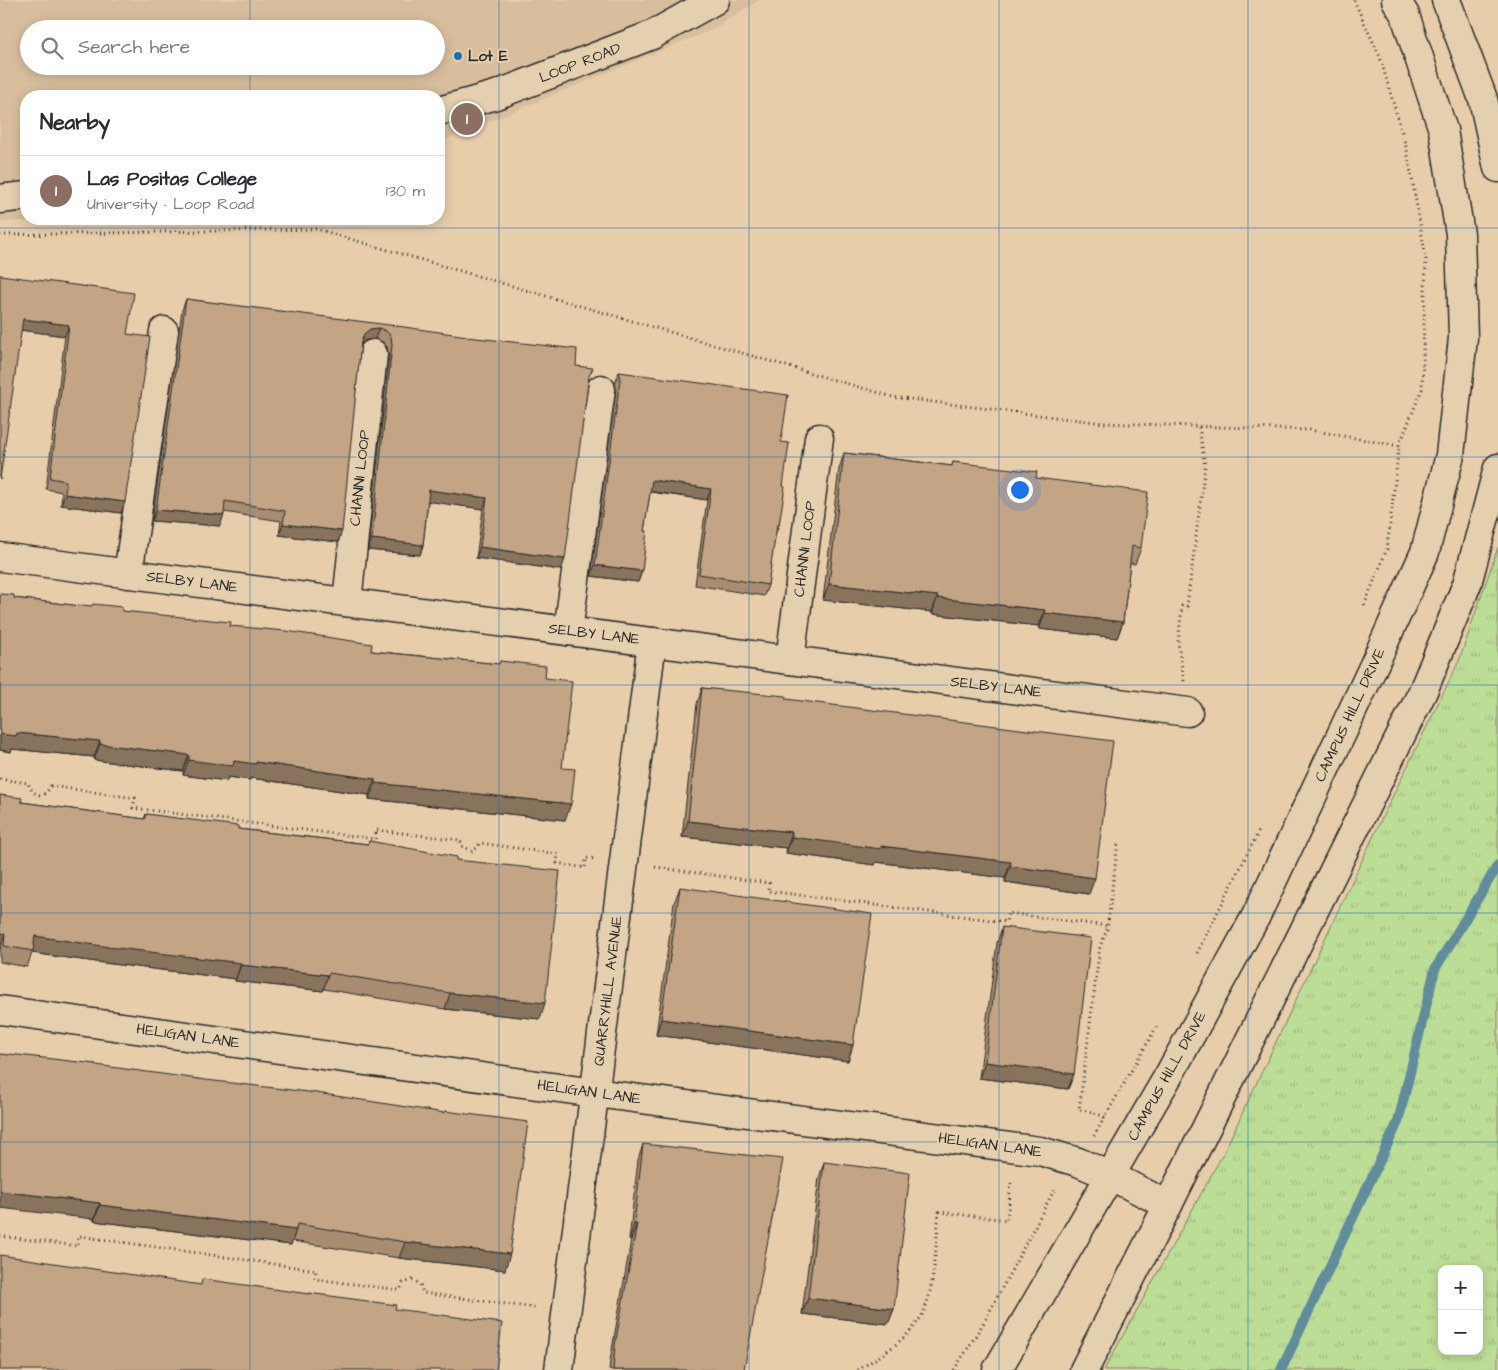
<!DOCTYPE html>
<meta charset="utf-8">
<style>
:root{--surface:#fff;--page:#f7f7f7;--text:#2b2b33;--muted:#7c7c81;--line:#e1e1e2;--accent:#d93025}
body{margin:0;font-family:"Architects Daughter",sans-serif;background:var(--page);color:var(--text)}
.controls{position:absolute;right:15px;bottom:15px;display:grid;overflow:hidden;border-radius:10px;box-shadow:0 2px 12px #0003}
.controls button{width:45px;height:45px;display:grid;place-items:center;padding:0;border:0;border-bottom:1px solid var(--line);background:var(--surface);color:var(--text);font:25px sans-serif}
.you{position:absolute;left:1019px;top:489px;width:18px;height:18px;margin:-12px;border:4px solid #fff;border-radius:50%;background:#1a73e8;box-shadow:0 0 0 8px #1a73e833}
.badge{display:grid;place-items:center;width:32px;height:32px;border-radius:50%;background:var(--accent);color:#fff;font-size:16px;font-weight:700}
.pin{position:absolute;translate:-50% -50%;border:2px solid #fff;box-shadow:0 1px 5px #0006}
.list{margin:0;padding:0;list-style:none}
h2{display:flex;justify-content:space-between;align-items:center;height:65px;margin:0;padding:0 20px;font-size:21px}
h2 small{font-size:16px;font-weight:400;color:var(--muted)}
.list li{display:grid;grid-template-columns:32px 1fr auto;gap:15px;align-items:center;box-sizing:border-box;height:70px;padding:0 20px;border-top:1px solid var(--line)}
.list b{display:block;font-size:19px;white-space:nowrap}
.list p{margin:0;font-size:16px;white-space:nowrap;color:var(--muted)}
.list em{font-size:16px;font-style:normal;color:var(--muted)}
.icon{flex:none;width:28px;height:28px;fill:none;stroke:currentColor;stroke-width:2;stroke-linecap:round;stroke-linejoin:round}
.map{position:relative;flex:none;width:1498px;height:1370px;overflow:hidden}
.search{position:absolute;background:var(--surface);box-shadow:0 2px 12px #0003;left:20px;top:20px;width:425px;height:55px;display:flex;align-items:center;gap:12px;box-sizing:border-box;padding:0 18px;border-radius:28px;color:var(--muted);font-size:19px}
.panel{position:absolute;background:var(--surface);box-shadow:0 2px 12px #0003;left:20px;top:90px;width:425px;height:135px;border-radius:20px}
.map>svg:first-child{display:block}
.built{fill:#d8be9d;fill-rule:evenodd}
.grass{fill:url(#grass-tufts);stroke:#748460;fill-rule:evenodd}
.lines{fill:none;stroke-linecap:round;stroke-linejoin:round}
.stream{stroke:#608c9b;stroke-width:10}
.minor-casing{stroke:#2b2b2b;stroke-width:31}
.path{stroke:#2b2b2b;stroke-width:3;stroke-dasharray:1 4;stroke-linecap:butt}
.minor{stroke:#e4d0af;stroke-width:28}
.wall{fill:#a88d72;stroke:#2b2b2b}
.shaded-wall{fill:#88735d;stroke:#2b2b2b}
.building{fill:#c3a485;stroke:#2b2b2b}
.grid{fill:none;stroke:#1f6fb2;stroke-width:1;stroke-opacity:0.55}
.poi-dot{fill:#1f6fb2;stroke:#e4d0af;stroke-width:2}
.labels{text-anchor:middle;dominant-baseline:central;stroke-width:4;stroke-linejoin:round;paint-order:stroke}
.poi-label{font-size:15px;font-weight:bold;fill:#2b2b2b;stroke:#e4d0af;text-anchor:start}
.street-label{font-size:15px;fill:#2b2b2b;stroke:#e4d0af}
</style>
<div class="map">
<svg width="1498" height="1370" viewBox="0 0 1498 1370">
<defs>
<pattern id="grass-tufts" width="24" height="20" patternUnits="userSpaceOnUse" patternTransform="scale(1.25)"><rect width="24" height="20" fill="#bcdd96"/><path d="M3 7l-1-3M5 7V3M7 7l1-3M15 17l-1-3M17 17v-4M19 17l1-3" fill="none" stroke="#a2be81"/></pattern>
</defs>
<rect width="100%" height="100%" fill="#e7cdaa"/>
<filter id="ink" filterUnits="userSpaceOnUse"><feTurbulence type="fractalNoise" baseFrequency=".02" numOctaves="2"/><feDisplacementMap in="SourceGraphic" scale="10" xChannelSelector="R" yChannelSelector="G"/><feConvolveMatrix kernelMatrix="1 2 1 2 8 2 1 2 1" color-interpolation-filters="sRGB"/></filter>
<g filter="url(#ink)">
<!-- built -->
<path class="built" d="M 0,0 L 759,0 L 711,30 L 439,142 L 439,96 L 26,96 L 26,219 L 64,219 L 0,222 ZM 29,29 L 436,29 L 436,66 L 29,66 Z"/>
<!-- grass -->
<path class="grass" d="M 1498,547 L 1498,1370 L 1104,1370 L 1224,1152 L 1382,818 L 1459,661 ZM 1442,1269 L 1479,1269 L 1479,1351 L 1442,1351 Z"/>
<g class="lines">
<!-- stream -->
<polyline class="stream" points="1281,1370 1398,1122 1435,969 1498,865"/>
<!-- minor casing -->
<g class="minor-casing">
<g id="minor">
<polyline points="1446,0 1483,99 1498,168"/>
<polyline points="439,111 496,95 652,35 715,0"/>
<polyline points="0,199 26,196"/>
<polyline points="0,557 1188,712"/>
<polyline points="128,574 164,331"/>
<polyline points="347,602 373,354"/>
<polyline points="568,631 601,389"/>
<polyline points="790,660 819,438"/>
<polyline points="0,1010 595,1093 1040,1151 1078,1162 1111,1176 1168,1205"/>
<polyline points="559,1370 652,642"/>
<polyline points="997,1370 1170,1073 1256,916 1373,667 1425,552 1450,455 1463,338 1460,234 1443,130 1405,15 1396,0"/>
<polyline points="1084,1370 1168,1205 1423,691 1467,584 1498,468"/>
</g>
</g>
<!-- path -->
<g class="path">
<polyline points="1354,0 1380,57 1407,150 1426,258 1422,389 1399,446 1387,549 1364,606"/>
<polyline points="0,235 316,229 893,397 1103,423 1310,430 1399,446"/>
<polyline points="1184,681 1178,643 1182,606 1187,606 1205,466 1199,427"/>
<path d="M 0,779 L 28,783 C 33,796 43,800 51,786 L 135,798 L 133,808 L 375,839 L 376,830 L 460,840 L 462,846 L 472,851 L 477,848 L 480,843 L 558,854 L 557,863 L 585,868 L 586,858 L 594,859"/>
<polyline points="655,867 769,883 768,891 1006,922 1008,913 1107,926"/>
<polyline points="1197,953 1259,831"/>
<polyline points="1105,1117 1089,1111 1079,1110 1100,946 1107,930 1118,842"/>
<polyline points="1094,1136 1157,1026"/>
<polyline points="0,1236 78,1246 79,1236 316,1270 315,1279 400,1290 403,1283 413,1280 420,1284 423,1293 536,1308"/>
<polyline points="785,1370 790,1370"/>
<path d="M 858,1370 C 880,1356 909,1339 922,1315 C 935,1290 936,1241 939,1212 L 1007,1220 L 1011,1183"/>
<polyline points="954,1370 983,1324 1052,1194 1057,1188"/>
</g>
<!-- minor -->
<use href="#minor" class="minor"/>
</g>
<!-- wall -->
<g class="wall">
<polygon points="0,275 127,334 121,513 61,505 62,492 46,489 65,336 22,330"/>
<polygon points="186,299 467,337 576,366 589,379 561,570 476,558 483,509 428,501 423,545 420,555 368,550 389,356 387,347 383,342 375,339 366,340 361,344 338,542 279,535 281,521 224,512 220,526 152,521 182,310"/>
<polygon points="619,372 781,442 783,486 779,525 775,535 768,585 764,596 695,585 707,500 650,492 644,531 642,571 638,582 591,576 616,391 615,383"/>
<polygon points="844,453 952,466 953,462 1036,478 1141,548 1135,564 1130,563 1123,622 1117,638 1039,629 1039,626 932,614 932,612 823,600 839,469"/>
<polygon points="0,594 14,598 122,611 230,626 371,651 499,664 500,661 545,678 562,768 565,820 369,799 369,795 250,778 250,780 228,777 227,781 183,775 183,771 94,760 94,757 12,749 11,752 0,750"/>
<polygon points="702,688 786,699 1089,894 1005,882 1005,878 876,862 875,865 786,853 787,848 682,837 697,704"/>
<polygon points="0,795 21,802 144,819 146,814 238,829 368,844 369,841 456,860 540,1019 445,1009 324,989 323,991 235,981 236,979 104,963 32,953 27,967 0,962"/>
<polygon points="680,887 853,1045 848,1061 656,1035 674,903"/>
<polygon points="1002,927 1074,1074 1068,1089 979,1078 997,943"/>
<polygon points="96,1065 505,1270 399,1258 292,1241 291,1245 94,1221"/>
<polygon points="643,1144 744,1370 609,1370 610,1361 631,1240 629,1240 638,1160"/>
<polygon points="824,1162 894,1309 888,1324 802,1314 819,1178"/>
</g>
<!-- shaded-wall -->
<g class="shaded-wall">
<polygon points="23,319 69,325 65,336 19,330"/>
<polygon points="379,328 375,339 366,340 360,345 364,334 370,329"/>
<polygon points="652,480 711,489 707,500 648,491"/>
<polygon points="429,490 487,498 483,509 425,501"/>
<polygon points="65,494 125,502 121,513 61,505"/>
<polygon points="156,510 224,515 220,526 152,521"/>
<polygon points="283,524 342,531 338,542 279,535"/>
<polygon points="372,539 423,545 420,555 368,550"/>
<polygon points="480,547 565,559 561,570 476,558"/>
<polygon points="595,565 642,571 638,582 591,576"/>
<polygon points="829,584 938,596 932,612 823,600"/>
<polygon points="937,598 1045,610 1039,626 932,614"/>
<polygon points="1045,613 1123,622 1117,638 1039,629"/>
<polygon points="17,733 100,741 94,757 12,749 11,752 0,750 0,734"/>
<polygon points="100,744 189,755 183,771 94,760"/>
<polygon points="189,760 256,762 375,779 369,795 250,778 250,780 228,777 227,781 183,775"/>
<polygon points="375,783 571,804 565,820 369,799"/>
<polygon points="688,821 792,832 787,848 682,837"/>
<polygon points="792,837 881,846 1011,862 1005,878 876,862 875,865 786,853"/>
<polygon points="1010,866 1095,878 1089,894 1005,882"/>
<polygon points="0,933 5,934 0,949"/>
<polygon points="35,936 241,963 236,979 104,963 32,953"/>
<polygon points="241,965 328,975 323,991 235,981"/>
<polygon points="450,993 545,1003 540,1019 445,1009"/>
<polygon points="661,1019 853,1045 848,1061 656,1035"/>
<polygon points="985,1062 1074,1074 1068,1089 979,1078"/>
<polygon points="0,1191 100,1203 94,1219 0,1208"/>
<polygon points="100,1205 296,1230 291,1245 94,1221"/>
<polygon points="634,1224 637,1224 631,1240 629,1240"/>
<polygon points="405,1242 510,1254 505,1270 399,1258"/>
<polygon points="808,1298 894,1309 888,1324 802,1314"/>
</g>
<!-- building -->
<g class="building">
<polygon points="0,275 134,293 127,334 150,337 125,502 65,494 66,481 50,478 69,325 23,319 0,479"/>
<polygon points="186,299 397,326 467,336 467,337 577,349 576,366 593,368 589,376 565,559 480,547 487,498 429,490 423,545 372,539 392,345 391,336 386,331 379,328 370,329 364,334 361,342 342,531 283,524 285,511 225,501 224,515 156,510"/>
<polygon points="619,372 788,395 781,442 789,443 783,486 785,487 779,525 777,525 768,585 699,574 711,489 652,480 644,531 647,531 642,571 595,565 620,380"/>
<polygon points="844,453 952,466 953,462 1037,472 1036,478 1148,492 1141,548 1132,546 1123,622 1045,613 1045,610 937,598 938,596 829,584"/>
<polygon points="0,594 14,595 14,598 81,606 81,605 92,606 93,604 122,607 122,611 231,622 230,626 286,631 372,644 371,651 499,664 500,661 546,666 545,678 572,681 562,768 575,769 571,804 375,783 375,779 256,762 256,764 234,761 233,766 189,760 189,755 100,744 100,741 17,733 16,736 0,734"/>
<polygon points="702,688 786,696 786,699 1113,741 1095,878 1010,866 1011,862 881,846 881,849 792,837 792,832 688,821"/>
<polygon points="0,795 22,798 21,802 145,819 146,814 238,826 238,829 368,844 369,841 457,857 456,860 560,871 545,1003 450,993 329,973 328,975 241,965 241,963 109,947 35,936 33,951 4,946 5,934 0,933"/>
<polygon points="680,887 872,914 853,1045 661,1019"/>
<polygon points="1002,927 1091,938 1074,1074 985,1062"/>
<polygon points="0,1054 9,1055 9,1054 96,1064 96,1065 206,1080 317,1093 445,1113 445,1111 528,1122 510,1254 405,1242 297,1224 296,1230 100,1205 100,1203 0,1191"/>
<polygon points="643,1144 783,1159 744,1370 613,1370 615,1345 637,1224 634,1224"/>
<polygon points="824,1162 910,1173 894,1309 808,1298"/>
<polygon points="0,1255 201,1285 202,1279 309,1294 309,1293 396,1305 395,1309 502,1323 496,1370 0,1370"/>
</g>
</g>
<!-- grid -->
<path class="grid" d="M 250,0 L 250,29M 499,0 L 499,1370M 749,0 L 749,1370M 999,0 L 999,1370M 1248,0 L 1248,1370M 250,66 L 250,96M 250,219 L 250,1370M 0,228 L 1498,228M 0,457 L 1498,457M 0,685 L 1498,685M 0,913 L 1498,913M 0,1142 L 1498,1142"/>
<!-- markers -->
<circle class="poi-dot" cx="458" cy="56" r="5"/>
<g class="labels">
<!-- poi labels -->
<g class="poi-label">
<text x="468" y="56">Lot E</text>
</g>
<!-- street labels -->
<g class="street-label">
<text transform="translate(580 63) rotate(-21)">LOOP ROAD</text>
<text transform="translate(360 478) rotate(-84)">CHANNI LOOP</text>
<text transform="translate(805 549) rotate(-83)">CHANNI LOOP</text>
<text transform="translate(192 582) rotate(7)">SELBY LANE</text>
<text transform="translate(594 634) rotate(7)">SELBY LANE</text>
<text transform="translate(996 687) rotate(7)">SELBY LANE</text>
<text transform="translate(1350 715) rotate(-65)">CAMPUS HILL DRIVE</text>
<text transform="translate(608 991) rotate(-83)">QUARRYHILL AVENUE</text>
<text transform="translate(188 1036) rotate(8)">HELIGAN LANE</text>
<text transform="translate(1167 1076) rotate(-61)">CAMPUS HILL DRIVE</text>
<text transform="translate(589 1092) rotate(8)">HELIGAN LANE</text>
<text transform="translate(990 1145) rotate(8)">HELIGAN LANE</text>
</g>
</g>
</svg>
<div class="controls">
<button>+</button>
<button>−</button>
</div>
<div class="you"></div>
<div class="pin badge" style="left:467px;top:119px;background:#8d6e63">1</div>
<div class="search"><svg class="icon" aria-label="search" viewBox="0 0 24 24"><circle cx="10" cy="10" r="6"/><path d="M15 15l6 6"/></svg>Search here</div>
<section class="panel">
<h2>Nearby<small></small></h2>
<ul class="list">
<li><span class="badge" style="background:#8d6e63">1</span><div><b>Las Positas College</b><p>University · Loop Road</p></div><em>130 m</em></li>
</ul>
</section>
</div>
